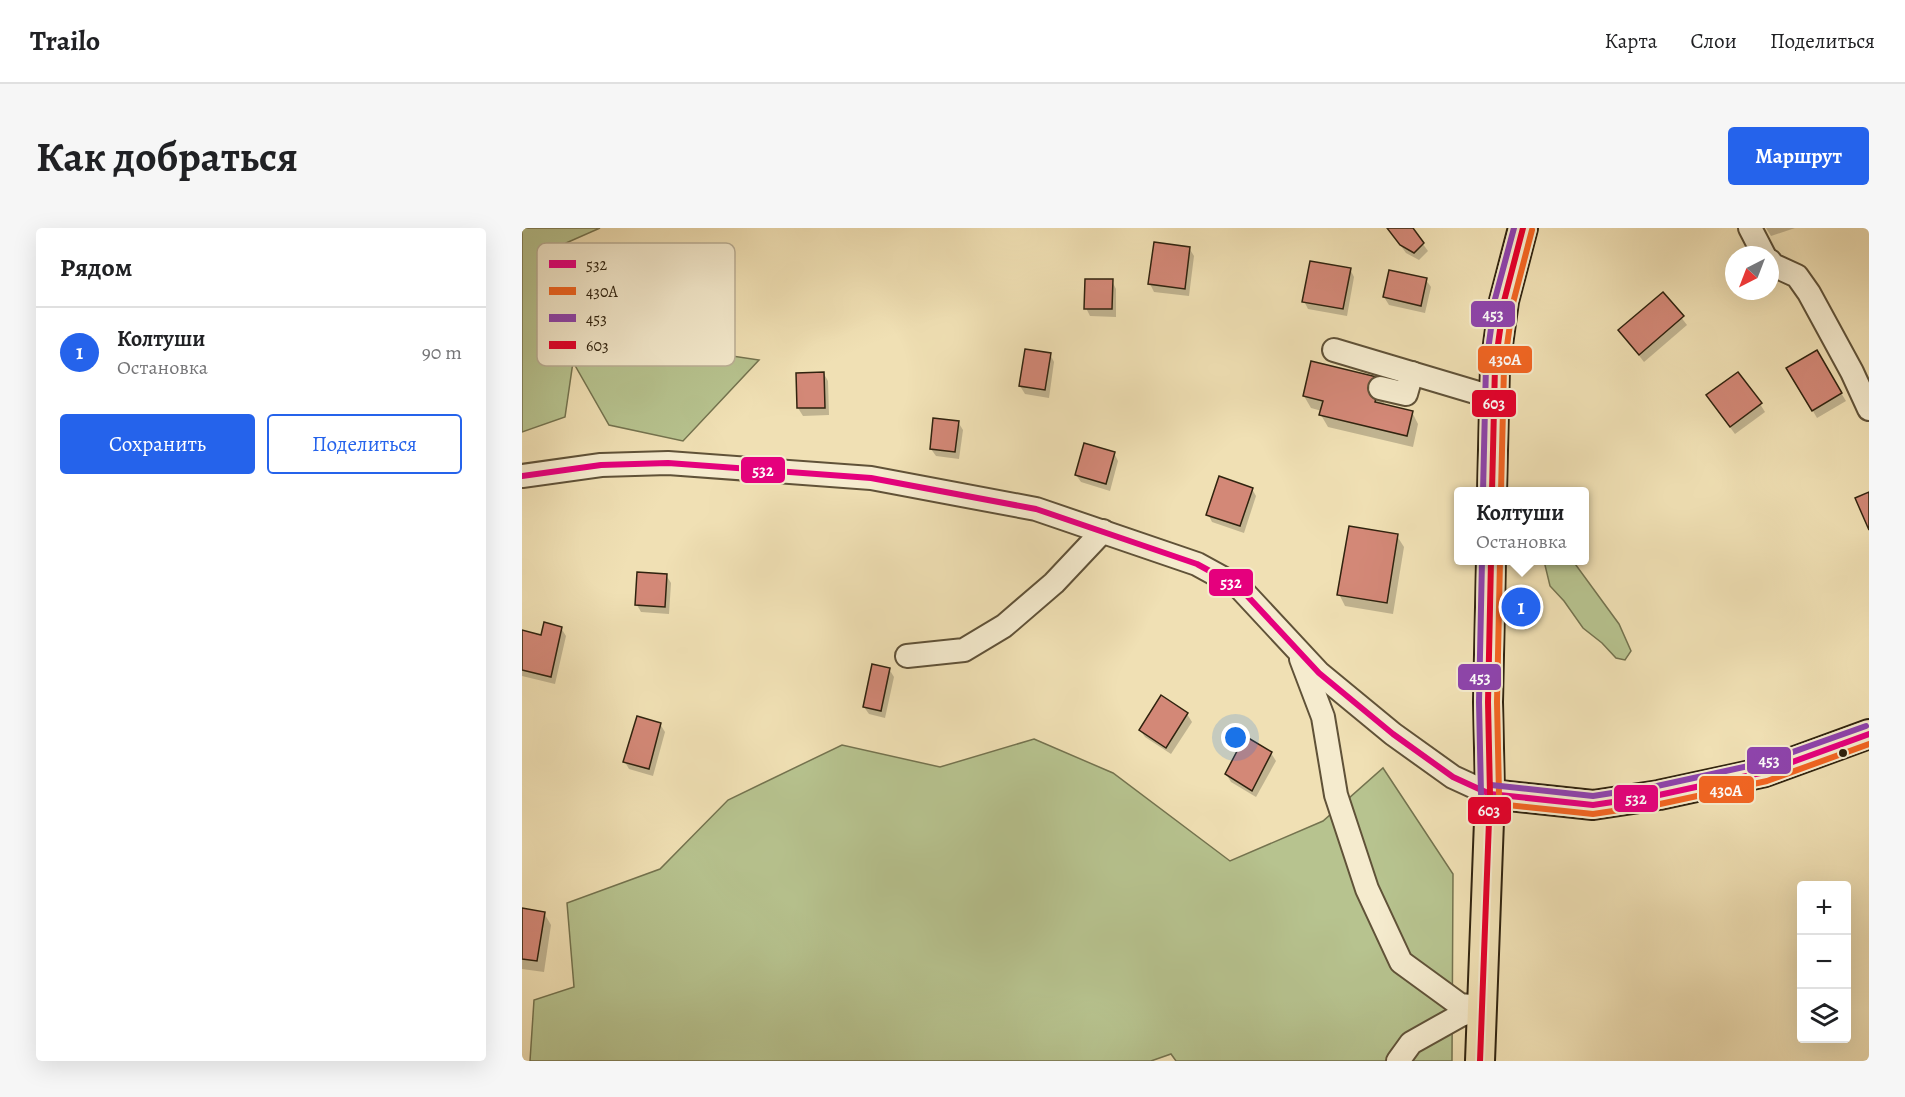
<!DOCTYPE html>
<html lang="ru">
<meta charset="utf-8">
<style>
:root{--surface:#fff;--page:#f6f6f6;--text:#202124;--muted:#757577;--line:#e0e0e0;--accent:#2563eb}
body{margin:0;font-family:Alegreya,serif;background:var(--page);color:var(--text)}
.controls{position:absolute;right:18px;bottom:18px;display:grid;overflow:hidden;border-radius:6px;box-shadow:0 6px 24px #0002}
.controls button{width:54px;height:54px;display:grid;place-items:center;padding:0;border:0;border-bottom:2px solid var(--line);background:var(--surface);color:var(--text);font:30px sans-serif}
.compass{position:absolute;left:1203px;top:18px;width:54px;height:54px;border-radius:50%;background:var(--surface);box-shadow:0 6px 24px #0002;rotate:222deg}
.you{position:absolute;left:714px;top:510px;width:21px;height:21px;margin:-15px;border:4px solid #fff;border-radius:50%;background:#1a73e8;box-shadow:0 0 0 9px #1a73e833}
.badge{display:grid;place-items:center;width:39px;height:39px;border-radius:50%;background:var(--accent);color:#fff;font-size:20px;font-weight:700}
.pin{position:absolute;translate:-50% -50%;border:3px solid #fff;box-shadow:0 2px 6px #0006}
.popup{position:absolute;left:932px;top:259px;width:135px;height:78px;box-sizing:border-box;display:grid;place-content:center;border-radius:6px;background:var(--surface);filter:drop-shadow(0 2px 4px #0005);font-size:20px;white-space:nowrap;color:var(--muted)}
.popup b{font-size:22px;color:var(--text)}
.popup::after{content:'';position:absolute;left:50%;top:100%;margin-left:-12px;border:12px solid transparent;border-top-color:var(--surface)}
.list{margin:0;padding:0;list-style:none}
h2{display:flex;justify-content:space-between;align-items:center;height:78px;margin:0;padding:0 24px;font-size:26px}
h2 small{font-size:20px;font-weight:400;color:var(--muted)}
.list li{display:grid;grid-template-columns:39px 1fr auto;gap:18px;align-items:center;box-sizing:border-box;height:90px;padding:0 24px;border-top:2px solid var(--line)}
.list b{display:block;font-size:22px;white-space:nowrap}
.list p{margin:0;font-size:20px;white-space:nowrap;color:var(--muted)}
.list em{font-size:20px;font-style:normal;color:var(--muted)}
.actions{display:flex;gap:12px;padding:18px 24px}
.actions a{flex:1;padding:14px 0;border:2px solid var(--accent);border-radius:6px;text-align:center;font-size:21px;color:var(--accent)}
.actions .main{background:var(--accent);color:#fff}
.icon{flex:none;width:33px;height:33px;fill:none;stroke:currentColor;stroke-width:2;stroke-linecap:round;stroke-linejoin:round}
.map{position:relative;flex:none;width:1347px;height:833px;overflow:hidden;border-radius:6px}
header{display:flex;align-items:center;gap:36px;box-sizing:border-box;height:84px;padding:0 30px;background:var(--surface);border-bottom:2px solid var(--line)}
header strong{font-size:28px}
nav{display:flex;gap:33px;margin-inline-start:auto;font-size:21px}
.intro{display:flex;align-items:center;justify-content:space-between;box-sizing:border-box;height:144px;padding:0 36px}
h1{margin:0;font-size:42px}
.button{padding:15px 27px;border-radius:6px;background:var(--accent);color:#fff;font-size:21px;font-weight:700}
main{display:flex;gap:36px;padding:0 36px}
aside{flex:1;background:var(--surface);border-radius:6px;box-shadow:0 6px 24px #0002}
.map>svg:first-child{display:block}
.green{fill:#b7c38f;stroke:#74734f;stroke-width:1.5}
.shadow{fill:#0003}
.building{fill:#d38877;stroke:#30230f;stroke-width:1.5}
.lines{fill:none;stroke-linecap:round;stroke-linejoin:round}
.minor-casing{stroke:#605238;stroke-width:26}
.major-casing{stroke:#30230f;stroke-width:32}
.minor{stroke:#f5ebce;stroke-width:22}
.major{stroke:#f0e0b4;stroke-width:28}
.bus-1-casing{stroke:#f5ebce;stroke-width:10}
.bus-2-casing{stroke:#f5ebce;stroke-width:10}
.bus-3-casing{stroke:#f5ebce;stroke-width:10}
.bus-4-casing{stroke:#f5ebce;stroke-width:10}
.bus-1{stroke:#e5007d;stroke-width:6}
.bus-2{stroke:#f26522;stroke-width:6}
.bus-3{stroke:#8e44ad;stroke-width:6}
.bus-4{stroke:#e4002b;stroke-width:6}
.bus-dot{fill:#30230f;stroke:#f5ebce;stroke-width:2}
.key{fill:#f5ebce;stroke:#baaf95;stroke-width:1.5}
.key-label{font-size:16px;fill:#30230f}
.line-badge{stroke:#f5ebce;stroke-width:2}
.badge-label{font-size:16px;text-anchor:middle;font-weight:bold;fill:#fff}
</style>
<header>
<strong>Trailo</strong>
<nav><a>Карта</a><a>Слои</a><a>Поделиться</a></nav>
</header>
<div class="intro"><h1>Как добраться</h1><a class="button">Маршрут</a></div>
<main>
<aside>
<h2>Рядом<small></small></h2>
<ul class="list">
<li><span class="badge">1</span><div><b>Колтуши</b><p>Остановка</p></div><em>90 m</em></li>
</ul>
<div class="actions"><a class="main">Сохранить</a><a>Поделиться</a></div>
</aside>
<div class="map">
<svg width="1347" height="833" viewBox="0 0 1347 833">
<rect width="100%" height="100%" fill="#f0e0b4"/>
<filter id="stains"><feTurbulence type="fractalNoise" baseFrequency=".00333" numOctaves="4"/><feColorMatrix values="0 0 0 0 .2 0 0 0 0 .09 0 0 0 0 .02 0 0 0 .5 -.17"/></filter>
<radialGradient id="worn" r=".72"><stop offset=".6" stop-color="#630" stop-opacity="0"/><stop offset="1" stop-color="#630" stop-opacity=".3"/></radialGradient>
<!-- green -->
<g class="green">
<polygon points="0,0 78,0 44,15 52,118 90,110 237,132 161,213 87,197 51,134 43,189 0,204"/>
<polygon points="1022,333 1051,333 1097,396 1109,423 1103,432 1094,430 1080,415 1061,400 1042,373 1028,358"/>
<polygon points="512,511 591,545 708,633 801,593 861,540 931,646 930,833 654,833 649,826 629,833 8,833 12,772 52,759 45,675 138,641 206,572 320,517 418,539"/>
</g>
<!-- shadow -->
<g class="shadow">
<polygon points="866,0 889,0 906,23 897,32 884,25"/>
<polygon points="1244,0 1273,0 1249,8"/>
<polygon points="667,20 672,28 667,68 632,64 628,56"/>
<polygon points="828,41 832,49 825,88 786,81 782,73"/>
<polygon points="904,52 909,59 903,85 867,77 862,69"/>
<polygon points="590,53 594,61 594,89 568,88 564,80"/>
<polygon points="1141,66 1165,97 1122,134 1098,103"/>
<polygon points="1294,124 1324,173 1295,190 1266,140"/>
<polygon points="528,126 532,134 527,170 503,166 498,158"/>
<polygon points="302,146 306,153 307,187 281,188 276,180"/>
<polygon points="865,163 861,178 890,184 896,196 891,219 806,199 799,187 800,183 789,180 782,168"/>
<polygon points="1190,175 1238,176 1243,184 1213,206"/>
<polygon points="436,194 441,202 437,231 414,228 409,221"/>
<polygon points="592,225 596,233 588,263 559,254 554,247"/>
<polygon points="730,261 734,268 722,305 690,294 686,286"/>
<polygon points="875,308 882,319 871,386 823,378 817,366"/>
<polygon points="144,347 149,355 147,386 119,384 115,377"/>
<polygon points="39,400 44,408 33,456 0,448 0,403 20,408"/>
<polygon points="367,441 372,449 363,490 347,486 342,479"/>
<polygon points="640,469 665,486 670,494 649,526 623,509 618,502"/>
<polygon points="138,496 143,504 131,548 107,541 103,534"/>
<polygon points="749,525 754,533 734,569 709,554 704,546"/>
<polygon points="0,682 22,685 29,697 22,744 0,741"/>
</g>
<!-- building -->
<g class="building">
<polygon points="865,0 891,0 902,15 892,25 878,17"/>
<polygon points="632,14 668,19 663,61 626,56"/>
<polygon points="788,33 829,40 821,81 780,74"/>
<polygon points="867,42 905,50 899,78 861,69"/>
<polygon points="563,51 591,51 590,81 562,81"/>
<polygon points="1141,64 1162,88 1117,127 1096,102"/>
<polygon points="503,121 529,125 523,162 497,158"/>
<polygon points="1295,122 1320,165 1290,183 1264,140"/>
<polygon points="789,133 859,150 853,174 891,183 885,208 797,187 801,173 781,168"/>
<polygon points="302,144 303,180 275,180 274,145"/>
<polygon points="1216,144 1240,175 1208,199 1184,167"/>
<polygon points="411,190 437,193 433,224 408,221"/>
<polygon points="562,215 593,224 584,256 553,247"/>
<polygon points="697,248 731,260 718,298 684,287"/>
<polygon points="1347,264 1347,302 1333,270"/>
<polygon points="827,298 876,306 865,375 815,367"/>
<polygon points="115,344 145,346 143,379 113,377"/>
<polygon points="22,394 40,399 29,449 0,442 0,402 19,407"/>
<polygon points="350,436 368,440 359,483 341,479"/>
<polygon points="639,467 666,485 644,520 617,502"/>
<polygon points="115,488 139,495 127,541 101,534"/>
<polygon points="723,508 750,524 730,563 703,546"/>
<polygon points="0,680 23,684 15,733 0,731"/>
</g>
<g class="lines">
<!-- minor casing -->
<g class="minor-casing">
<g id="minor">
<polyline points="1228,0 1242,27"/>
<polyline points="1248,33 1251,37 1275,48 1287,65 1330,144 1347,181"/>
<polyline points="812,122 973,170"/>
<polyline points="858,160 884,166 890,145"/>
<polyline points="0,248 79,237 146,235 349,250 514,281 675,336 717,359 797,445 871,506 931,549 968,566"/>
<polyline points="385,428 442,422 482,398 532,355 581,303"/>
<polyline points="779,431 801,489 814,567 845,661 879,734 938,777 959,779"/>
<polyline points="876,833 889,815 939,787 958,779"/>
</g>
</g>
<!-- major casing -->
<g class="major-casing">
<g id="major">
<polyline points="970,264 973,138 982,73 1001,0"/>
<polyline points="968,566 1071,577 1137,567 1243,544 1347,506"/>
<polyline points="958,833 968,566 966,474 969,332"/>
</g>
</g>
<!-- minor -->
<use href="#minor" class="minor"/>
<!-- major -->
<use href="#major" class="major"/>
<!-- bus-1 casing -->
<g class="bus-1-casing">
<polyline id="bus-1" points="0,248 79,237 146,235 349,250 514,281 675,336 717,359 797,445 871,506 931,549 968,566 1071,577 1137,567 1243,544 1347,506"/>
</g>
<!-- bus-2 casing -->
<g class="bus-2-casing">
<g id="bus-2">
<polyline points="979,264 982,139 991,75 1010,2"/>
<polyline points="977,566 975,474 978,332"/>
<polyline points="967,575 1071,586 1138,576 1245,553 1347,516"/>
</g>
</g>
<!-- bus-3 casing -->
<g class="bus-3-casing">
<g id="bus-3">
<polyline points="961,264 964,137 973,71 992,0"/>
<polyline points="969,557 1071,568 1135,558 1240,535 1344,498"/>
<polyline points="959,566 957,474 960,332"/>
</g>
</g>
<!-- bus-4 casing -->
<g class="bus-4-casing">
<g id="bus-4">
<polyline points="970,264 973,138 982,73 1001,0"/>
<polyline points="958,833 968,566 966,474 969,332"/>
</g>
</g>
<!-- bus-1 -->
<use href="#bus-1" class="bus-1"/>
<!-- bus-2 -->
<use href="#bus-2" class="bus-2"/>
<!-- bus-3 -->
<use href="#bus-3" class="bus-3"/>
<!-- bus-4 -->
<use href="#bus-4" class="bus-4"/>
</g>
<!-- markers -->
<circle class="bus-dot" cx="1321" cy="525" r="5"/>
<!-- legend -->
<rect x="15" y="15" width="198" height="123" rx="9" class="key"/>
<rect x="27" y="32" width="27" height="8" fill="#e5007d"/>
<rect x="27" y="59" width="27" height="8" fill="#f26522"/>
<rect x="27" y="86" width="27" height="8" fill="#8e44ad"/>
<rect x="27" y="113" width="27" height="8" fill="#e4002b"/>
<g class="key-label">
<text x="64" y="42">532</text>
<text x="64" y="69">430А</text>
<text x="64" y="96">453</text>
<text x="64" y="123">603</text>
</g>
<g class="line-badge">
<rect x="948" y="72" width="46" height="28" rx="6" fill="#8e44ad"/>
<rect x="955" y="117" width="56" height="29" rx="6" fill="#f26522"/>
<rect x="949" y="161" width="46" height="29" rx="6" fill="#e4002b"/>
<rect x="218" y="228" width="46" height="28" rx="6" fill="#e5007d"/>
<rect x="686" y="340" width="46" height="29" rx="6" fill="#e5007d"/>
<rect x="935" y="435" width="45" height="28" rx="6" fill="#8e44ad"/>
<rect x="1224" y="518" width="46" height="29" rx="6" fill="#8e44ad"/>
<rect x="1176" y="547" width="57" height="29" rx="6" fill="#f26522"/>
<rect x="1091" y="556" width="46" height="29" rx="6" fill="#e5007d"/>
<rect x="945" y="568" width="45" height="29" rx="6" fill="#e4002b"/>
</g>
<g class="badge-label">
<text x="971" y="92">453</text>
<text x="983" y="137">430А</text>
<text x="972" y="181">603</text>
<text x="241" y="248">532</text>
<text x="709" y="360">532</text>
<text x="958" y="455">453</text>
<text x="1247" y="538">453</text>
<text x="1204" y="568">430А</text>
<text x="1114" y="576">532</text>
<text x="967" y="588">603</text>
</g>
<rect width="100%" height="100%" filter="url(#stains)"/>
<rect width="100%" height="100%" fill="url(#worn)"/>
</svg>
<div class="controls">
<button>+</button>
<button>−</button>
<button><svg class="icon" aria-label="layers" viewBox="0 0 24 24"><path d="M12 4l9 5-9 5-9-5zM3 14l9 5 9-5"/></svg></button>
</div>
<svg class="compass" viewBox="-18 -18 36 36"><path d="M0-13l5 13h-10z" fill="#e53935"/><path d="M0 13l5-13h-10z" fill="#757577"/></svg>
<div class="you"></div>
<div class="pin badge" style="left:999px;top:379px">1</div>
<div class="popup"><b>Колтуши</b>Остановка</div>
</div>
</main>
